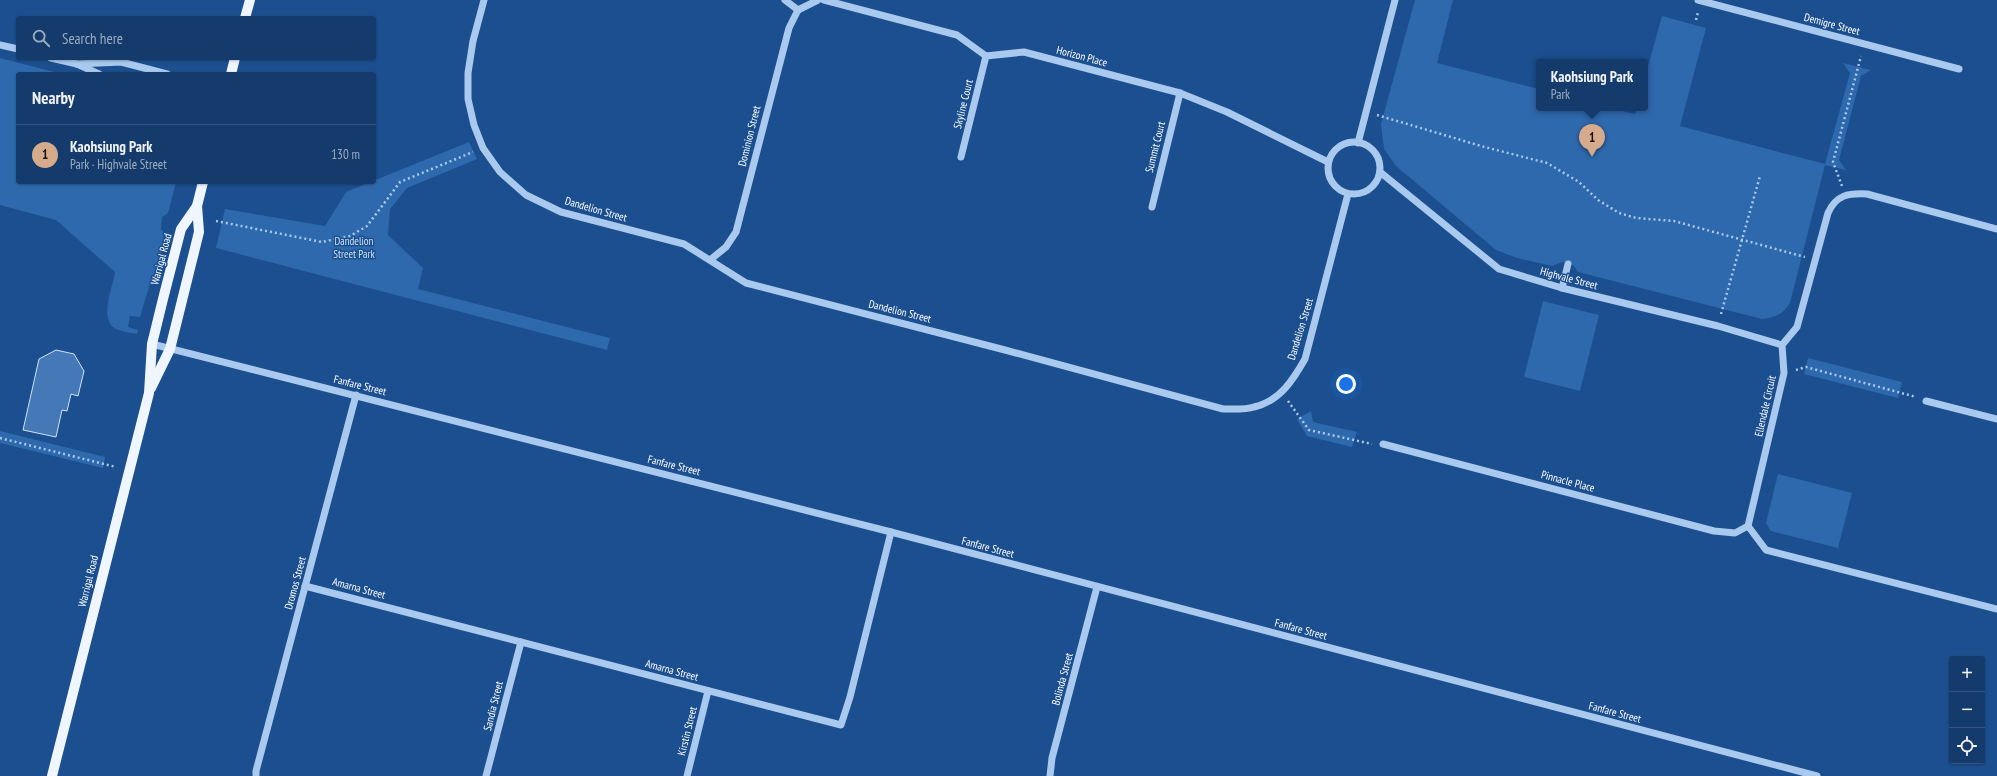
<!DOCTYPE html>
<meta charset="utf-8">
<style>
:root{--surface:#143b6b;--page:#214673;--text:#f1f3f6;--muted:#9dadc1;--line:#33557e;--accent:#d6ab8b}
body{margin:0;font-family:"PT Sans Narrow",sans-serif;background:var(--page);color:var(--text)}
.controls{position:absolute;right:12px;bottom:12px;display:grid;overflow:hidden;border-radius:4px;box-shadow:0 1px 3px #0004}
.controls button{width:36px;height:36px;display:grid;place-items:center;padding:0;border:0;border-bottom:1px solid var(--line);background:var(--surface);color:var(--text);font:20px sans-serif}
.you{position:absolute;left:1346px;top:384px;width:14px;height:14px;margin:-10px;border:3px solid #fff;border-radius:50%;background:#1a73e8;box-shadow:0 0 0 6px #1a73e833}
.badge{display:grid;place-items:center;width:26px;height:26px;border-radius:50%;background:var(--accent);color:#111;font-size:13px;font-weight:700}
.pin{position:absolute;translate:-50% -33px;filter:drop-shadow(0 1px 2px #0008)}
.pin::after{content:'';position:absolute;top:21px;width:14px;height:12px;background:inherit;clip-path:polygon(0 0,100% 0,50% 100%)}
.popup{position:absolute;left:1536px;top:59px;width:112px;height:52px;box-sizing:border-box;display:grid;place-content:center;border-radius:4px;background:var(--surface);filter:drop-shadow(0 1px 3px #0005);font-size:13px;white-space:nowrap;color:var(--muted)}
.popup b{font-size:15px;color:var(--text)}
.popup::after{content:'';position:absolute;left:50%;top:100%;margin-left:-8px;border:8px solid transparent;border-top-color:var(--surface)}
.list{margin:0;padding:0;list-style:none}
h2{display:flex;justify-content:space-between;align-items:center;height:52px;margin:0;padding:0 16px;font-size:17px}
h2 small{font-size:13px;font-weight:400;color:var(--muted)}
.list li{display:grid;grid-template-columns:26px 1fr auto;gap:12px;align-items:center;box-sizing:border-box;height:60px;padding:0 16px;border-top:1px solid var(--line)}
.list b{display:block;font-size:15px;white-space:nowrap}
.list p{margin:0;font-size:13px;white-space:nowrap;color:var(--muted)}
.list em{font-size:13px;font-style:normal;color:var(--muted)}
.icon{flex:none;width:22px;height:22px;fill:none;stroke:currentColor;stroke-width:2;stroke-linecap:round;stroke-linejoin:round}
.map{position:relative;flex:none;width:1997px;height:776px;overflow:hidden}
.search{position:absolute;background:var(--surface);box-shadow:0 1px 3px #0004;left:16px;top:16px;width:360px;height:44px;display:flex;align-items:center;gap:10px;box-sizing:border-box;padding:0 14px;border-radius:4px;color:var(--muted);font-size:15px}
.panel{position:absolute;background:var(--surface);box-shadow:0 1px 3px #0004;left:16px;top:72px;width:360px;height:112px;border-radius:4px}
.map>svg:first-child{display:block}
.green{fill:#2e69ad}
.building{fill:#4478b7;stroke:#cfe3fa}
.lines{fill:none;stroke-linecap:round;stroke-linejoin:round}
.path{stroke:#a9c9ee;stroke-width:2.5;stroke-dasharray:2 3;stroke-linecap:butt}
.minor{stroke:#a9c9ee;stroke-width:7}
.major{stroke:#f0f6ff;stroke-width:10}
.labels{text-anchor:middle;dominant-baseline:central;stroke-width:3;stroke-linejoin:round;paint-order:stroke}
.street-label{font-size:11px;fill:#fff;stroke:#1b4f8f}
.park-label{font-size:11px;fill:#cfe3fa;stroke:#1b4f8f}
</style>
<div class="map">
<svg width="1997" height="776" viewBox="0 0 1997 776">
<rect width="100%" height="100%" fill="#1b4f8f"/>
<!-- green -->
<g class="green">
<path d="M 1415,0 L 1453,0 L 1437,63 L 1539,89 L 1539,108 L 1610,108 L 1635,114 L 1637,108 L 1645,108 L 1645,77 L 1662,16 L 1706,28 L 1680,126 L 1825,164 L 1850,73 L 1843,63 L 1871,70 L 1861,76 L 1839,160 L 1846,170 L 1825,165 L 1790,303 C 1782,315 1776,317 1762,319 L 1578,272 L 1573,265 L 1562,262 L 1552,266 L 1517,258 L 1496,250 L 1396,166 L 1384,149 L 1381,124 Z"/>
<path d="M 0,58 L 62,74 L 18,74 L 18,182 L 176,182 L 168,213 L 162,217 L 161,229 L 164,233 L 160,261 L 155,278 L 151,280 L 140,317 L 130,316 L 128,327 L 138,330 L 137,334 C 131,333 124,332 118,330 C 97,322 113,287 115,272 L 56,220 L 0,205 Z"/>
<polygon points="469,142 477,159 407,188 390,209 388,235 423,268 418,289 610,338 607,350 216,248 225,209 325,226 346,192"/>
<polygon points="1543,301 1599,315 1580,391 1524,377"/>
<polygon points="1808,358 1902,382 1898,398 1804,374"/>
<polygon points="1311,411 1313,422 1357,432 1352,447 1307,436 1297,419"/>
<polygon points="0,431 105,457 103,468 0,443"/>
<polygon points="1778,474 1852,493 1838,548 1771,531 1766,523"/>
</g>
<!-- building -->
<polygon class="building" points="56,350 74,354 84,371 78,396 71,394 67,411 62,410 56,437 23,430 39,359"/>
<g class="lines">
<!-- path -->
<g class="path">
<polyline points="1696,20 1698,12"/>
<polyline points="1377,115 1481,146 1547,163 1579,182 1598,200 1619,213 1636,218 1674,221 1805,257"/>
<polyline points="1842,186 1833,162 1861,56"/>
<polyline points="216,221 322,242 350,236 367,226 400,182 473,152"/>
<polyline points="1721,314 1760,176"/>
<polyline points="1796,370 1806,367 1916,397"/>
<polyline points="1288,401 1309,430 1372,444"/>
<polyline points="0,438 116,467"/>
</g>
<!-- minor -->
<g class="minor">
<path d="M 484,0 L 473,41 L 468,73 L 468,99 L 474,125 L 483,148 L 500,172 L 526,195 L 561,212 L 684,244 L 746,283 L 1005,350 L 1223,409 C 1233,409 1245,410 1254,407 C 1280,401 1293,380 1305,359 L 1348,194"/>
<polyline points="785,0 798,10"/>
<polyline points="824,0 957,35 986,56 1024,52 1180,93 1227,112 1328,162"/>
<polyline points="1698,0 1959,69"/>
<polyline points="798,10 818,0"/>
<polyline points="0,45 18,49"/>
<polyline points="51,58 77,64 99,74"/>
<polyline points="77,64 121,62 167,74"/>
<circle cx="1354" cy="168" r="26"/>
<polyline points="1358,143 1395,0"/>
<polyline points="961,157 986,56"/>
<polyline points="1380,172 1499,269 1562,288 1718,326 1782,345"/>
<polyline points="1152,207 1180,93"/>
<path d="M 1997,229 L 1867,194 C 1848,193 1836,195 1828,213 L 1797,327 L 1782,345 L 1784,373 L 1748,526 L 1766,550 L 1997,609"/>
<polyline points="710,260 726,247 736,232 789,28 798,10"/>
<polyline points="1562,288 1568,264"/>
<polyline points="152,344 891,532 1817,776"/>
<polyline points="1926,401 1997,419"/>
<polyline points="1383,444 1714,531 1735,533 1748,526"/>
<polyline points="305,586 841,725 850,697 891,532"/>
<polyline points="256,776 256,771 356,395"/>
<polyline points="486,776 521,642"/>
<polyline points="687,776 708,691"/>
<polyline points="1050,776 1052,758 1097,587"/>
</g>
<!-- major -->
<g class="major">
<polyline points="245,18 250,0"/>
<polyline points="231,74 235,58"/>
<polyline points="151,388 170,349 199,232 197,206 203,182"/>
<polyline points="52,776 149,393 152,344 163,299 181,229 197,206"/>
</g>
</g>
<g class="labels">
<!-- street labels -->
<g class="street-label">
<text transform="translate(1832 24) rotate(15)">Demigre Street</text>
<text transform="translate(1082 56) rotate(15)">Horizon Place</text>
<text transform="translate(963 104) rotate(-76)">Skyline Court</text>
<text transform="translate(749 136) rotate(-76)">Dominion Street</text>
<text transform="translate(1155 147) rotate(-76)">Summit Court</text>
<text transform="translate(596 209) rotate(16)">Dandelion Street</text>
<text transform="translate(161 259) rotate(-75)">Warrigal Road</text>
<text transform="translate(1569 278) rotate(15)">Highvale Street</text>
<text transform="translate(900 311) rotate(14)">Dandelion Street</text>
<text transform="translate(1300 329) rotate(-73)">Dandelion Street</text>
<text transform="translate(360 385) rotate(14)">Fanfare Street</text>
<text transform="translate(1765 406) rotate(-77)">Ellendale Circuit</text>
<text transform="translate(674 465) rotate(14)">Fanfare Street</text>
<text transform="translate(1568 481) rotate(15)">Pinnacle Place</text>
<text transform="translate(988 547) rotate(15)">Fanfare Street</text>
<text transform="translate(88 581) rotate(-76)">Warrigal Road</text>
<text transform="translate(295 583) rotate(-75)">Dromos Street</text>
<text transform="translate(359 588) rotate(15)">Amarna Street</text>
<text transform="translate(1301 629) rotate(15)">Fanfare Street</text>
<text transform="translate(672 670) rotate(15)">Amarna Street</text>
<text transform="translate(1062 679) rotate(-75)">Bolinda Street</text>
<text transform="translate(493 706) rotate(-76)">Sandia Street</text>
<text transform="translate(1615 712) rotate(15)">Fanfare Street</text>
<text transform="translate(687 731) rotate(-76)">Kirstin Street</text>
</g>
<!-- park labels -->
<g class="park-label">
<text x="354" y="241">Dandelion<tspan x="354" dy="13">Street Park</tspan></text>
</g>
</g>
</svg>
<div class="controls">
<button>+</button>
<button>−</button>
<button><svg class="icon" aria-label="locate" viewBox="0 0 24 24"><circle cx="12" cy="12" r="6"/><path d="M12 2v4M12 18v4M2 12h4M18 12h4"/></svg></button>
</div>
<div class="you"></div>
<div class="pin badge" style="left:1592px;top:157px">1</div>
<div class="popup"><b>Kaohsiung Park</b>Park</div>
<div class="search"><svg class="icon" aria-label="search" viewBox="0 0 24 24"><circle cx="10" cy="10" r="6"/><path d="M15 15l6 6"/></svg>Search here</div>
<section class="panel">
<h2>Nearby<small></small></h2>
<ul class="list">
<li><span class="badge">1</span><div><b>Kaohsiung Park</b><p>Park · Highvale Street</p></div><em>130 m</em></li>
</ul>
</section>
</div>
